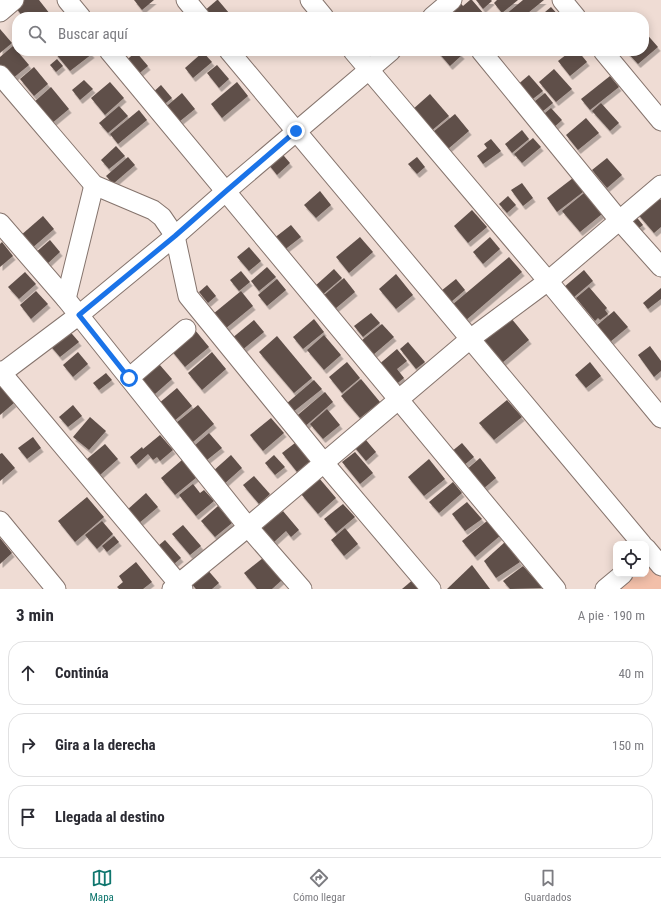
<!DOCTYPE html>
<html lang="es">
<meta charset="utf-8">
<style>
:root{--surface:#fff;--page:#f2f2f3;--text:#2b2b33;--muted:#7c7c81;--line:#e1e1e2;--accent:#0f766e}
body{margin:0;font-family:"Roboto Condensed",sans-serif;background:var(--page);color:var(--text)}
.controls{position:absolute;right:12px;bottom:12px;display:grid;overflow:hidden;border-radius:8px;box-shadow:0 2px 10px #0003}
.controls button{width:36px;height:36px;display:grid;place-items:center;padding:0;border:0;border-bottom:1px solid var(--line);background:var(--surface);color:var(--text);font:20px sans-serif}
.stop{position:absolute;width:12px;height:12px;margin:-9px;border:3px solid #1a73e8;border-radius:50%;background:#fff}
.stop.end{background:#1a73e8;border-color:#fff;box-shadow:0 1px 4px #0008}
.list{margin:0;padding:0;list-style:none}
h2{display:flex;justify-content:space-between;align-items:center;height:52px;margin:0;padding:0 16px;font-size:17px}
h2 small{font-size:13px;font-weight:400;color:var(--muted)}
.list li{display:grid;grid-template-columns:26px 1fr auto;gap:12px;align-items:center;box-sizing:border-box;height:64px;margin:0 8px 8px;padding:0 8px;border:1px solid var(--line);border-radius:16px}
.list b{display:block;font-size:15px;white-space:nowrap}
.list em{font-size:13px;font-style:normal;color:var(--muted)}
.icon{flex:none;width:22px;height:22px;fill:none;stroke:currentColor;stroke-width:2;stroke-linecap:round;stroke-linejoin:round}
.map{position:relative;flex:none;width:661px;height:589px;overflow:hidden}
.search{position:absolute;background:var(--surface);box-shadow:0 2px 10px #0003;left:12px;right:12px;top:12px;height:44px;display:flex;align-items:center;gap:10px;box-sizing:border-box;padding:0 14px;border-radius:16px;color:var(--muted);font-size:15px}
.sheet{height:268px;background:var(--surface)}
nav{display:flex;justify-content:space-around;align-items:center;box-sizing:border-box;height:56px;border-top:1px solid var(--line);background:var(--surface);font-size:11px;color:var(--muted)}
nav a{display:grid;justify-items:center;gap:2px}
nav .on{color:var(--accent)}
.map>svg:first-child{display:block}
.green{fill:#f2bfa9}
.building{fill:#5f4f49;filter:url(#shadow)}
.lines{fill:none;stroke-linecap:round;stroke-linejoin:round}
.minor-casing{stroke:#85746d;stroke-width:21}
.minor{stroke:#fff;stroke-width:19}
.route{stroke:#1a73e8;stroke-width:5}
</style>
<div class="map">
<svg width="661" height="589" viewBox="0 0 661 589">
<defs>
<filter id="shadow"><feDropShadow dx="2.5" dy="4" stdDeviation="0" flood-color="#0004"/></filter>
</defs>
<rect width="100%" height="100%" fill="#efdcd4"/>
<!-- green -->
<polygon class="green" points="649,562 661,577 661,589 619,589 635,574 646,574 646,565"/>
<!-- building -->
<g class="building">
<polygon points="18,0 39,0 50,14 47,17 23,17 13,4"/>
<polygon points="134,0 154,0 142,10"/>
<polygon points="217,0 218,0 229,13 225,17 207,17 203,12"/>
<polygon points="458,0 463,6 470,0 472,0 484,14 481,17 458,17 448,5"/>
<polygon points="476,0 491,0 492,1 483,9"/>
<polygon points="497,0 518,0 502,13 494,3"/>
<polygon points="523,0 544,0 523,17 507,17 505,15"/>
<polygon points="551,7 560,17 539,17"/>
<polygon points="0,29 12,43 0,53"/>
<polygon points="644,31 658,47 638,64 626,51 644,51"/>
<polygon points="13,46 29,65 12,79 0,65 0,57"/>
<polygon points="59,51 89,51 92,54 70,71 55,53"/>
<polygon points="437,51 458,51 462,55 450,66"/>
<polygon points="571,51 578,51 587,62 570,76 558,61"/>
<polygon points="136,52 148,66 135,77 123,63"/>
<polygon points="203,52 212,62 193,78 185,68"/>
<polygon points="57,59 63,66 56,72 50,65"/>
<polygon points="217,65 229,79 219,88 207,73"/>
<polygon points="34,67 48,84 34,96 20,79"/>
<polygon points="554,69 572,89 556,102 539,82"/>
<polygon points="529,75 543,91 529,102 516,86"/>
<polygon points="610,76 619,87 590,110 581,99"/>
<polygon points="84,80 93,89 80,100 72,90"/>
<polygon points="110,82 124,98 105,115 91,98"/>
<polygon points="237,82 248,96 222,118 211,104"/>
<polygon points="161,85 172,98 161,107 151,94"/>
<polygon points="51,87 69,109 51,124 33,103"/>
<polygon points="182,93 195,109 174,126 161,111"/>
<polygon points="545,93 553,103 537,116 529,106"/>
<polygon points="430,94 449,116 430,132 412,110"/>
<polygon points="601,103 619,123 610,131 592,111"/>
<polygon points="119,106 128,116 108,133 99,123"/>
<polygon points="551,108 562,120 551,130 539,118"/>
<polygon points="139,110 147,120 118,144 110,134"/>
<polygon points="455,114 469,131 448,149 433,132"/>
<polygon points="586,118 599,133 578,150 566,135"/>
<polygon points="522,130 529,139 512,153 505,144"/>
<polygon points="533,138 541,147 522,163 514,154"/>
<polygon points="491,139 501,151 483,164 477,156 487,148 484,144"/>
<polygon points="116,146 125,156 109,169 101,160"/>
<polygon points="278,149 290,163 277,175 265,160"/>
<polygon points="128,157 135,165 113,184 106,176"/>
<polygon points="417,157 425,167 417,174 408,164"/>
<polygon points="607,158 622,175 607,188 592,170"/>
<polygon points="573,178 583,192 557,212 547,198"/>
<polygon points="522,183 533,198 523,206 511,190"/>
<polygon points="320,191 331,205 316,218 304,205"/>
<polygon points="584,193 602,214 580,232 562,211"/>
<polygon points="656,194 661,200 661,227 654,233 636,212"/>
<polygon points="508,196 516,205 507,213 499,204"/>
<polygon points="472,210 487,227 468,243 454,226"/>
<polygon points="634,214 643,225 634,232 625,221"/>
<polygon points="43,216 54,229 31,249 20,236"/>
<polygon points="291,225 301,237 283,251 273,239"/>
<polygon points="360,237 373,252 349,273 336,257"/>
<polygon points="490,237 500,249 483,264 473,252"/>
<polygon points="50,240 60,252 45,266 34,254"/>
<polygon points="2,242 13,256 0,267 0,244"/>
<polygon points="249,247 261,261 249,271 237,257"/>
<polygon points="509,257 522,272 465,321 452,305"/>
<polygon points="267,267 276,277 259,291 251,281"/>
<polygon points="334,269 342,278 321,296 314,287"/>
<polygon points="584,270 593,281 573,298 564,287"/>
<polygon points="241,271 250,282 239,291 230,280"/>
<polygon points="25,272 36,284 19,299 8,287"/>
<polygon points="396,274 413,295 396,309 379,289"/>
<polygon points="344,278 355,292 335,309 323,296"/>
<polygon points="277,279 286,290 267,306 258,295"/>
<polygon points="456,279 465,290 451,302 441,291"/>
<polygon points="207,285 216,296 208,303 199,292"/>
<polygon points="589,287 607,308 605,310 608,314 600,320 598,318 595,321 576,298"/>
<polygon points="661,288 661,299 648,309 643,303"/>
<polygon points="36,291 48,304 31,319 20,305"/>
<polygon points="241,291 253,306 225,329 213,314"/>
<polygon points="614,311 628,327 610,342 596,326"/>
<polygon points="371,313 380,323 363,337 354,326"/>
<polygon points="511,318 529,340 502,363 484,341"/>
<polygon points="314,319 324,332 303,349 293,337"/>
<polygon points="254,320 264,332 241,351 231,339"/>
<polygon points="382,324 394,337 373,355 361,341"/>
<polygon points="66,327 79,342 60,357 47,342"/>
<polygon points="195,330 209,347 185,367 171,350"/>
<polygon points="324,335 341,355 324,370 307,350"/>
<polygon points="277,336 312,378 294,393 259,352"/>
<polygon points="408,342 425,362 416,369 400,349"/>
<polygon points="650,346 661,361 661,371 654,377 638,355"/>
<polygon points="397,349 407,361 397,369 404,378 394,386 377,366"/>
<polygon points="78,352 88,364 73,377 63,365"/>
<polygon points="212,352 226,369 202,390 188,373"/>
<polygon points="347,362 360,378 342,393 329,377"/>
<polygon points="590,362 601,376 586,388 575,375"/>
<polygon points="159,364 172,379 155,394 141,378"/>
<polygon points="106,373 112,380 99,390 93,383"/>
<polygon points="361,379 380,402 360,418 341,396"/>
<polygon points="314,380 322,389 293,412 286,404"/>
<polygon points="0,386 14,403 0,415"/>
<polygon points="177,388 192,406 173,422 158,404"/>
<polygon points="325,392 333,402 302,429 293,419"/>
<polygon points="507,400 522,417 494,440 479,423"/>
<polygon points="73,405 82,416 68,427 59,417"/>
<polygon points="198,405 214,424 193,442 176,423"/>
<polygon points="327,409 340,425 323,439 310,424"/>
<polygon points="90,417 106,431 89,450 73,437"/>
<polygon points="271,418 284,433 263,451 250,435"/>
<polygon points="209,433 222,448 207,460 194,446"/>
<polygon points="361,434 376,452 366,461 351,443"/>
<polygon points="160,435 173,450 160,461 157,457 153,460 148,454 136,465 130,457 142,447 143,449"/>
<polygon points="33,437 41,448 27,459 18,448"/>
<polygon points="295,443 310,461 297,472 282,453"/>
<polygon points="462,443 474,457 463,466 451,452"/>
<polygon points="105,444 118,459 100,475 87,459"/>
<polygon points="355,452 373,473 360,484 342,462"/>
<polygon points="2,453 15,468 0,481 0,454"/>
<polygon points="231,455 242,468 223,485 212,472"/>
<polygon points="274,455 285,467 275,475 265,463"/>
<polygon points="480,458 496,478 483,489 466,470"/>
<polygon points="429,459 445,479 424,496 408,477"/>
<polygon points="182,460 197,477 175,495 161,478"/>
<polygon points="254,476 270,494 259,504 243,485"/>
<polygon points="319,478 336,498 318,514 301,494"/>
<polygon points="453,482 462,493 439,513 429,502"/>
<polygon points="193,484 200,493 204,490 214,501 196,516 179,495"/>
<polygon points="146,493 158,507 138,524 127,510"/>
<polygon points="87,497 104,517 75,542 58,521"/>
<polygon points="467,502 482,519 465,531 452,514"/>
<polygon points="343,504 355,517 336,533 324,519"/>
<polygon points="218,506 232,523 215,537 201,521"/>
<polygon points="275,510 278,515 283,511 299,530 291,537 286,531 274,542 259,524"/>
<polygon points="492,517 501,535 475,557 462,541"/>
<polygon points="102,521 113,534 97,549 85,535"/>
<polygon points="183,525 201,546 190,555 172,534"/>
<polygon points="345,528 358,544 344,556 331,540"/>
<polygon points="114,536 119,542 107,552 102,546"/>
<polygon points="0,538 12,553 0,564"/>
<polygon points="165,540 181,558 174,564 158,546"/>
<polygon points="505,542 520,562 496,578 484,561"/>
<polygon points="263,558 282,580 272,589 257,589 244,573"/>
<polygon points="136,562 152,582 143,589 119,589 117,587 123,582 119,576"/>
<polygon points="472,565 490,589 447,589"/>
<polygon points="523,566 543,588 510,589 503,581"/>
<polygon points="206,568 219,583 212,589 196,589 190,582"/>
<polygon points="415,578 424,589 402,589"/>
</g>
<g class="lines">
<!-- minor casing -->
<g class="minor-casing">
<g id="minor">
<polyline points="67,0 81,17"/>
<polyline points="186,0 200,17"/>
<polyline points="310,0 324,17"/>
<polyline points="562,0 576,17"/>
<polyline points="0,12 14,0"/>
<polyline points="432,17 452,0"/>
<polyline points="109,51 556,589"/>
<polyline points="229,51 642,544"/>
<polyline points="353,51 548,281 661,418"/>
<polyline points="481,51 619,220 661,267"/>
<polyline points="603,51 661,121"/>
<polyline points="0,75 94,185 153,210 162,217 175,236 188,296 324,463 431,589"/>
<polyline points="0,223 66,299 248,527 302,589"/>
<polyline points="66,299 94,185"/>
<polyline points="0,371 183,589"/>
<polyline points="2,373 79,315 175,236 225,192 391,51"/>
<polyline points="129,378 186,329"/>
<polyline points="0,521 56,589"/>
<polyline points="646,548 661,566"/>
<polyline points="172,589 248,527 470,339 548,281 661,185"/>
<polyline points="605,589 623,574"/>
</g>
</g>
<!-- minor -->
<use href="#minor" class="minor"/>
</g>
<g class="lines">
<!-- route -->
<polyline class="route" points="129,378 79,315 175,236 225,192 296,131"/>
</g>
</svg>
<div class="controls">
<button><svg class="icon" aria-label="locate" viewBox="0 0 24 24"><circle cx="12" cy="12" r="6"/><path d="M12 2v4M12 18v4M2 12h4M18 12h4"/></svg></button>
</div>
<div class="stop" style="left:129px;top:378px"></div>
<div class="stop end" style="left:296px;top:131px"></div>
<div class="search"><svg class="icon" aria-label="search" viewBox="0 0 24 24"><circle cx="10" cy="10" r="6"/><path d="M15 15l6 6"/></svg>Buscar aquí</div>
</div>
<section class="sheet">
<h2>3 min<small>A pie · 190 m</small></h2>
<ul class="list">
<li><svg class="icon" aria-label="ahead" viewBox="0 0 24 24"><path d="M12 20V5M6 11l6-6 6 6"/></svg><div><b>Continúa</b></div><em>40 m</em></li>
<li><svg class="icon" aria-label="right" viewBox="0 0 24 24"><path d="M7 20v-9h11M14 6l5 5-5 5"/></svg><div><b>Gira a la derecha</b></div><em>150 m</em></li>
<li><svg class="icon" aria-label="arrive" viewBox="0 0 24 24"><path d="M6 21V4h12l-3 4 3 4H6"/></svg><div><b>Llegada al destino</b></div></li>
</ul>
</section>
<nav>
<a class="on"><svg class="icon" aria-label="map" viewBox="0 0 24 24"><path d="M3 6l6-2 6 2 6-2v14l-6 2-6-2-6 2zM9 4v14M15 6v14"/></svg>Mapa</a>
<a><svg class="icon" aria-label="directions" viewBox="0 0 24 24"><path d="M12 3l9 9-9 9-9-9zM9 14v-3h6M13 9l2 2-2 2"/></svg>Cómo llegar</a>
<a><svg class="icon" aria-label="saved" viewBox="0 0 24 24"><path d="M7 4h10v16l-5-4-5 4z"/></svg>Guardados</a>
</nav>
